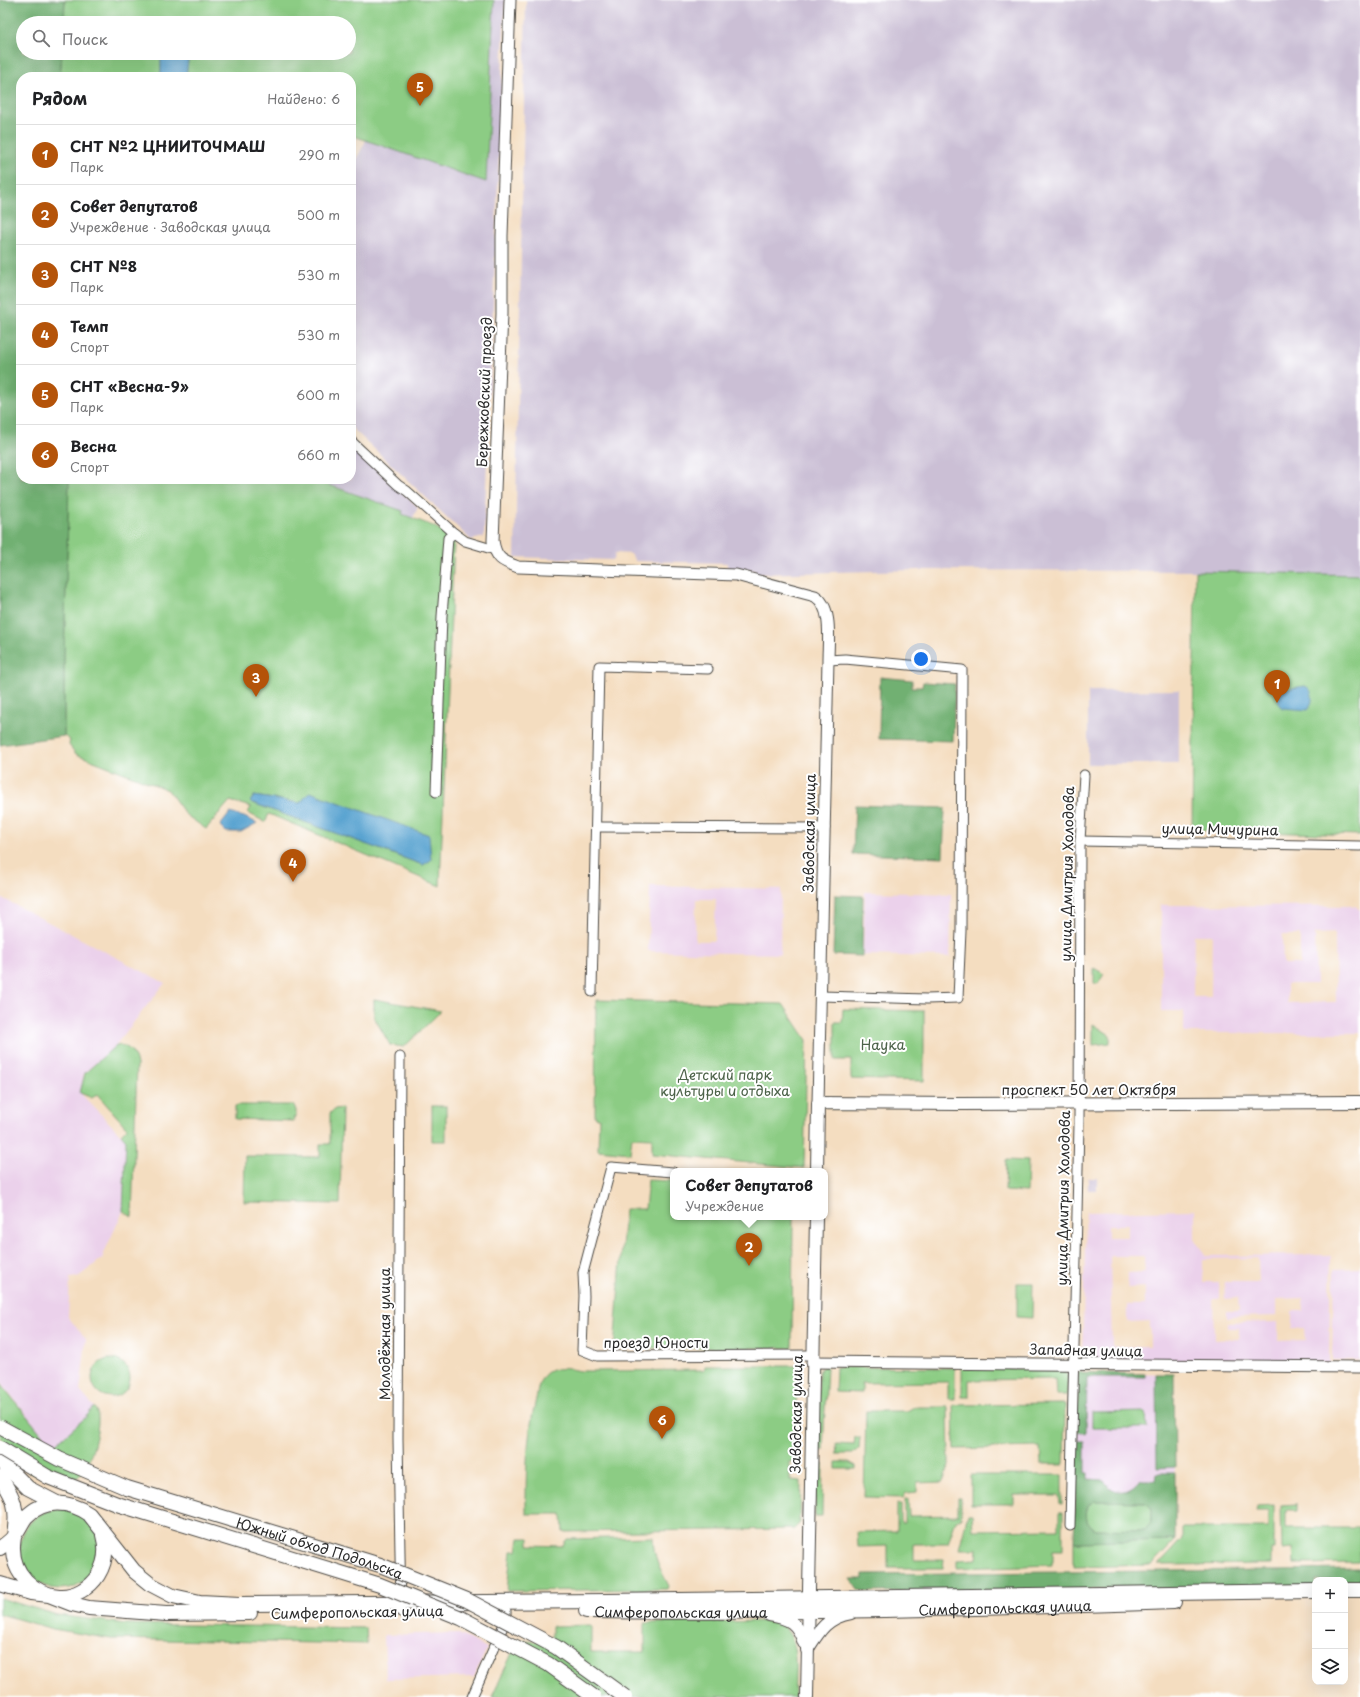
<!DOCTYPE html>
<html lang="ru">
<meta charset="utf-8">
<style>
:root{--surface:#fff;--page:#f2f2f2;--text:#202124;--muted:#757577;--line:#e0e0e0;--accent:#b45309}
body{margin:0;font-family:"Playpen Sans",sans-serif;background:var(--page);color:var(--text)}
.controls{position:absolute;right:12px;bottom:12px;display:grid;overflow:hidden;border-radius:8px;box-shadow:0 4px 16px #0002}
.controls button{width:36px;height:36px;display:grid;place-items:center;padding:0;border:0;border-bottom:1px solid var(--line);background:var(--surface);color:var(--text);font:20px sans-serif}
.you{position:absolute;left:921px;top:659px;width:14px;height:14px;margin:-10px;border:3px solid #fff;border-radius:50%;background:#1a73e8;box-shadow:0 0 0 6px #1a73e833}
.badge{display:grid;place-items:center;width:26px;height:26px;border-radius:50%;background:var(--accent);color:#fff;font-size:13px;font-weight:700}
.pin{position:absolute;translate:-50% -33px;filter:drop-shadow(0 1px 2px #0008)}
.pin::after{content:'';position:absolute;top:21px;width:14px;height:12px;background:inherit;clip-path:polygon(0 0,100% 0,50% 100%)}
.popup{position:absolute;left:670px;top:1168px;width:158px;height:52px;box-sizing:border-box;display:grid;place-content:center;border-radius:8px;background:var(--surface);filter:drop-shadow(0 1px 3px #0005);font-size:13px;white-space:nowrap;color:var(--muted)}
.popup b{font-size:15px;color:var(--text)}
.popup::after{content:'';position:absolute;left:50%;top:100%;margin-left:-8px;border:8px solid transparent;border-top-color:var(--surface)}
.list{margin:0;padding:0;list-style:none}
h2{display:flex;justify-content:space-between;align-items:center;height:52px;margin:0;padding:0 16px;font-size:17px}
h2 small{font-size:13px;font-weight:400;color:var(--muted)}
.list li{display:grid;grid-template-columns:26px 1fr auto;gap:12px;align-items:center;box-sizing:border-box;height:60px;padding:0 16px;border-top:1px solid var(--line)}
.list b{display:block;font-size:15px;white-space:nowrap}
.list p{margin:0;font-size:13px;white-space:nowrap;color:var(--muted)}
.list em{font-size:13px;font-style:normal;color:var(--muted)}
.icon{flex:none;width:22px;height:22px;fill:none;stroke:currentColor;stroke-width:2;stroke-linecap:round;stroke-linejoin:round}
.map{position:relative;flex:none;width:1360px;height:1697px;overflow:hidden}
.search{position:absolute;background:var(--surface);box-shadow:0 4px 16px #0002;left:16px;top:16px;width:340px;height:44px;display:flex;align-items:center;gap:10px;box-sizing:border-box;padding:0 14px;border-radius:22px;color:var(--muted);font-size:15px}
.panel{position:absolute;background:var(--surface);box-shadow:0 4px 16px #0002;left:16px;top:72px;width:340px;height:412px;border-radius:16px}
.map>svg:first-child{display:block}
.built{fill:#ebd1eb;fill-rule:evenodd}
.industrial{fill:#cbbfd5}
.green{fill:#8ccc84;stroke:#5c7c58;fill-rule:evenodd}
.forest{fill:#71b072;stroke:#4e6e4e;fill-rule:evenodd}
.water{fill:#59a3d0;stroke:#42677e}
.lines{fill:none;stroke-linecap:round;stroke-linejoin:round}
.minor-casing{stroke:#494641;stroke-width:11}
.tertiary-casing{stroke:#494641;stroke-width:13}
.secondary-casing{stroke:#494641;stroke-width:14}
.primary-casing{stroke:#494641;stroke-width:16}
.minor{stroke:#fff;stroke-width:9}
.tertiary{stroke:#fff;stroke-width:11}
.secondary{stroke:#fff;stroke-width:12}
.primary{stroke:#fff;stroke-width:14}
.primary-bridge-casing{stroke:#494641;stroke-width:16;stroke-linecap:butt}
.primary-bridge{stroke:#fff;stroke-width:14}
.labels{text-anchor:middle;dominant-baseline:central;stroke-width:4;stroke-linejoin:round;paint-order:stroke}
.street-label{font-size:14px;fill:#2b2b2b;stroke:#fff}
.park-label{font-size:14px;fill:#4d634a;stroke:#fff}
</style>
<div class="map">
<svg width="1360" height="1697" viewBox="0 0 1360 1697">
<rect width="100%" height="100%" fill="#fff"/>
<filter id="ink" filterUnits="userSpaceOnUse"><feTurbulence type="fractalNoise" baseFrequency=".025" numOctaves="2"/><feDisplacementMap in="SourceGraphic" scale="8" xChannelSelector="R" yChannelSelector="G"/><feConvolveMatrix kernelMatrix="1 2 1 2 8 2 1 2 1" color-interpolation-filters="sRGB"/></filter>
<filter id="wash" filterUnits="userSpaceOnUse"><feTurbulence type="fractalNoise" baseFrequency=".012" numOctaves="4" result="noise"/><feDisplacementMap in="SourceGraphic" scale="16" xChannelSelector="R" yChannelSelector="G"/><feGaussianBlur stdDeviation="0.9" result="paint"/><feColorMatrix in="noise" values="0 0 0 0 0 0 0 0 0 0 0 0 0 0 0 0 0 1.4 0 .05"/><feComposite in="paint" operator="in"/></filter>
<g filter="url(#wash)">
<rect width="100%" height="100%" fill="#f4ddc0"/>
<!-- built -->
<g class="built">
<path d="M 650,886 L 781,889 L 780,954 L 648,951 ZM 696,899 L 716,899 L 714,941 L 695,941 Z"/>
<polygon points="865,892 951,894 950,957 863,955"/>
<polygon points="0,897 165,983 114,1047 84,1073 80,1093 126,1140 123,1211 104,1253 104,1257 78,1277 70,1278 68,1317 86,1339 80,1391 94,1407 85,1418 52,1447 0,1381"/>
<path d="M 1161,905 L 1355,906 L 1360,910 L 1360,1033 L 1184,1033 L 1184,1011 L 1161,1011 ZM 1335,933 L 1336,1002 L 1287,1003 L 1287,984 L 1316,984 L 1315,934 ZM 1194,935 L 1212,935 L 1211,997 L 1193,997 ZM 1282,935 L 1300,935 L 1300,964 L 1283,964 Z"/>
<path d="M 1195,1210 L 1195,1240 L 1206,1256 L 1331,1255 L 1329,1363 L 1082,1361 L 1086,1212 ZM 1108,1225 L 1128,1225 L 1128,1237 L 1108,1237 ZM 1110,1256 L 1144,1256 L 1145,1272 L 1128,1273 L 1128,1288 L 1145,1287 L 1145,1305 L 1127,1305 L 1127,1322 L 1150,1321 L 1150,1346 L 1112,1347 ZM 1258,1258 L 1259,1282 L 1224,1282 L 1225,1299 L 1238,1298 L 1239,1311 L 1227,1311 L 1227,1317 L 1277,1316 L 1277,1299 L 1303,1298 L 1304,1311 L 1292,1311 L 1292,1328 L 1304,1328 L 1305,1340 L 1278,1341 L 1278,1322 L 1228,1323 L 1228,1328 L 1239,1328 L 1239,1339 L 1214,1340 L 1213,1299 L 1219,1299 L 1219,1282 L 1203,1282 L 1203,1259 Z"/>
<polygon points="1360,1268 1360,1360 1332,1360 1334,1269"/>
<polygon points="1078,1372 1174,1374 1175,1540 1074,1542"/>
<polygon points="457,1633 487,1648 474,1677 386,1679 384,1635"/>
</g>
<!-- industrial -->
<g class="industrial">
<polygon points="494,0 505,0 484,537 471,540 351,427 351,171 366,140 486,182"/>
<polygon points="526,0 1360,0 1360,575 1195,571 918,570 755,574 754,570 727,570 727,563 635,561 631,554 615,553 614,560 515,557"/>
<polygon points="351,446 418,507 413,518 402,514 403,511 312,479 351,479"/>
<polygon points="1179,690 1179,764 1088,764 1088,691"/>
<rect x="1088" y="1178" width="9" height="12"/>
</g>
<!-- green -->
<g class="green">
<polygon points="65,0 494,0 486,182 351,135 351,77 186,77 189,53 349,53 349,23 174,23 171,21 166,23 64,23"/>
<polygon points="62,53 161,53 161,77 60,77"/>
<path d="M 69,479 L 312,479 L 403,511 L 402,514 L 433,526 L 456,539 L 456,542 L 454,542 L 440,886 L 269,814 L 265,822 L 248,813 L 251,807 L 230,801 L 206,829 L 186,815 L 168,790 L 76,754 L 69,745 L 70,740 L 64,736 L 64,658 ZM 254,796 L 300,803 L 430,860 L 423,865 L 250,802 Z"/>
<polygon points="1195,571 1360,575 1360,835 1192,830"/>
<polygon points="1094,968 1104,974 1098,984 1094,983"/>
<polygon points="374,999 441,1011 404,1047 390,1045 374,1017"/>
<polygon points="596,1000 783,1004 807,1040 804,1168 652,1154 652,1138 632,1137 630,1153 598,1150 599,1118 595,1117"/>
<polygon points="843,1009 924,1011 924,1081 851,1079 851,1060 835,1060 835,1022 842,1022"/>
<polygon points="1093,1024 1110,1035 1110,1043 1093,1045"/>
<path d="M 120,1045 C 131,1047 134,1054 137,1064 L 132,1217 L 123,1211 L 126,1140 L 121,1134 L 127,1128 L 97,1094 L 92,1098 L 80,1093 L 85,1073 L 114,1047 Z"/>
<polygon points="238,1105 293,1105 296,1110 296,1118 293,1118 294,1121 235,1119 235,1106"/>
<rect x="432" y="1106" width="14" height="35"/>
<polygon points="342,1108 340,1204 244,1202 245,1156 320,1157 320,1144 330,1144 330,1113 335,1109"/>
<polygon points="1006,1160 1028,1161 1027,1192 1005,1191"/>
<polygon points="648,1180 673,1181 673,1217 793,1217 792,1348 614,1348 625,1209 645,1209"/>
<polygon points="1017,1283 1033,1283 1032,1318 1017,1317"/>
<circle cx="111" cy="1378" r="19"/>
<path d="M 705,1366 L 797,1366 L 795,1461 L 790,1462 L 790,1480 L 801,1481 L 800,1523 L 794,1529 L 563,1532 L 562,1514 L 526,1514 C 526,1473 526,1440 536,1399 C 538,1389 539,1378 548,1372 C 558,1366 570,1369 581,1371 L 704,1370 Z"/>
<polygon points="822,1367 827,1367 823,1450 817,1450 819,1372"/>
<polygon points="836,1367 955,1368 955,1399 948,1399 948,1382 862,1383 862,1393 835,1392"/>
<polygon points="962,1368 1061,1369 1068,1375 1067,1395 1056,1395 1055,1379 969,1380 969,1397 962,1397"/>
<path d="M 0,1383 L 52,1447 L 85,1418 L 94,1407 C 96,1410 98,1414 98,1418 C 99,1433 88,1479 71,1480 C 59,1481 42,1475 30,1473 L 0,1436 Z"/>
<polygon points="1065,1404 1064,1464 1041,1464 1040,1447 954,1449 953,1405"/>
<polygon points="914,1407 948,1407 949,1466 943,1482 917,1483 917,1492 906,1493 903,1498 864,1497 866,1411 907,1411"/>
<polygon points="1146,1412 1147,1428 1092,1428 1092,1413"/>
<polygon points="855,1437 860,1437 859,1448 853,1454 837,1454 836,1444 854,1445"/>
<polygon points="836,1462 849,1462 856,1466 856,1469 836,1469"/>
<polygon points="815,1464 823,1464 822,1516 815,1516"/>
<polygon points="971,1475 1062,1475 1062,1504 1060,1504 1059,1495 1014,1495 1014,1504 971,1504"/>
<polygon points="958,1498 961,1498 961,1519 956,1520 948,1544 914,1544 914,1560 944,1560 943,1568 888,1568 888,1546 858,1547 857,1532 897,1531 897,1504 901,1504 901,1523 905,1523 905,1499 908,1499 909,1516 958,1515"/>
<path d="M 1094,1501 L 1146,1502 L 1152,1508 L 1152,1522 L 1144,1530 L 1094,1529 L 1088,1524 C 1085,1515 1085,1506 1094,1501 Z"/>
<polygon points="1297,1504 1297,1510 1286,1510 1286,1528 1360,1528 1360,1563 1294,1564 1293,1548 1282,1549 1281,1505"/>
<polygon points="1274,1505 1274,1549 1271,1549 1271,1564 1158,1565 1182,1539 1182,1528 1268,1528 1268,1511 1256,1511 1257,1506"/>
<circle cx="60" cy="1549" r="40"/>
<polygon points="1059,1513 1063,1513 1063,1550 1052,1550 1052,1565 957,1568 957,1560 977,1559 978,1549 959,1549 968,1514 972,1514 973,1530 1059,1529"/>
<path d="M 653,1537 C 653,1556 660,1569 669,1586 L 668,1589 L 507,1591 L 511,1551 L 517,1551 L 519,1538 L 529,1538 L 529,1545 L 562,1546 L 567,1539 Z"/>
<polygon points="1175,1540 1151,1565 1074,1567 1074,1542"/>
<polygon points="0,1598 57,1615 126,1624 366,1628 367,1644 111,1639 53,1629 0,1614"/>
<path d="M 772,1621 C 804,1630 793,1671 795,1697 L 492,1697 L 518,1640 L 552,1641 L 552,1626 L 591,1625 L 591,1652 L 645,1652 L 645,1623 Z"/>
</g>
<!-- forest -->
<g class="forest">
<polygon points="0,0 65,0 64,23 23,23 23,53 62,53 60,77 21,77 21,479 69,479 64,658 64,736 0,745"/>
<polygon points="880,677 912,680 912,687 922,687 923,682 955,684 953,741 879,739"/>
<polygon points="855,805 945,808 943,857 853,854"/>
<polygon points="835,895 863,896 862,956 833,955"/>
<polygon points="1078,1372 1145,1374 1145,1377 1087,1377 1086,1433 1077,1432"/>
<polygon points="1156,1374 1174,1374 1175,1467 1157,1468"/>
<path d="M 1077,1441 L 1085,1441 L 1085,1473 L 1088,1473 L 1088,1479 L 1104,1480 C 1113,1496 1130,1494 1140,1480 L 1156,1480 L 1157,1473 L 1175,1473 L 1175,1540 L 1074,1542 ZM 1094,1501 L 1146,1502 L 1152,1508 L 1152,1522 L 1144,1530 L 1094,1529 L 1088,1524 C 1085,1515 1085,1506 1094,1501 Z"/>
<polygon points="1360,1569 1360,1586 1345,1586 1345,1580 1315,1580 1315,1587 865,1592 858,1589 851,1579 863,1579 863,1574"/>
</g>
<!-- water -->
<g class="water">
<polygon points="161,53 189,53 186,77 161,77"/>
<path d="M 1305,686 C 1314,690 1314,702 1308,710 L 1282,708 C 1277,702 1277,697 1280,690 Z"/>
<polygon points="310,792 429,835 431,860 423,865 250,802 254,796 300,803"/>
<polygon points="230,813 244,817 257,823 241,832 226,832 220,826"/>
</g>
</g>
<g filter="url(#ink)">
<g class="lines">
<!-- minor casing -->
<g class="minor-casing">
<g id="minor">
<polyline points="351,441 398,485 407,491 454,533 465,541 495,550"/>
<polyline points="436,792 442,616 448,538 454,533"/>
<polyline points="597,827 825,828"/>
<polyline points="1080,841 1360,846"/>
<polyline points="592,992 599,666 708,669"/>
<polyline points="821,996 927,999 958,998 961,931 962,670 845,659 828,660"/>
<polyline points="400,1057 398,1439 401,1612"/>
<polyline points="673,1172 611,1167 583,1273 584,1296 582,1350 597,1356 812,1355"/>
<polyline points="1070,1526 1079,1124 1080,841 1084,775"/>
<polyline points="472,1697 502,1629 506,1619 506,1611"/>
</g>
</g>
<!-- tertiary casing -->
<g class="tertiary-casing">
<g id="tertiary">
<path d="M 510,0 L 502,236 L 502,313 L 493,541 C 496,559 502,561 518,567 L 736,575 L 815,596 C 833,607 828,641 828,660 L 818,1103"/>
<polyline points="812,1362 1360,1367"/>
</g>
</g>
<!-- secondary casing -->
<g class="secondary-casing">
<g id="secondary">
<polyline points="817,1171 818,1103 959,1104 1360,1102"/>
<path d="M 769,1615 C 790,1618 798,1623 804,1643"/>
<path d="M 807,1650 C 819,1631 827,1617 851,1613"/>
<polyline points="807,1697 816,1217"/>
</g>
</g>
<!-- primary casing -->
<g class="primary-casing">
<g id="primary">
<polyline points="0,1460 28,1488 57,1503"/>
<path d="M 0,1477 C 5,1485 12,1494 14,1504 C 18,1518 14,1532 13,1546 C 12,1573 33,1594 59,1596 C 74,1597 90,1588 98,1575 C 106,1562 107,1549 103,1535"/>
<path d="M 0,1548 C 6,1544 13,1539 16,1533 C 20,1528 22,1522 26,1517 C 44,1498 70,1501 89,1514 L 134,1571 L 150,1584 L 173,1596 L 200,1602 L 240,1604 L 608,1601 L 1315,1591"/>
<polyline points="0,1584 31,1593 49,1595 72,1604 89,1608 166,1614 250,1613"/>
<polyline points="1345,1590 1360,1590"/>
<path id="s1" d="M 586,1611 C 782,1614 978,1609 1174,1602"/>
</g>
</g>
<!-- minor -->
<use href="#minor" class="minor"/>
<!-- tertiary -->
<use href="#tertiary" class="tertiary"/>
<!-- secondary -->
<use href="#secondary" class="secondary"/>
<!-- primary -->
<use href="#primary" class="primary"/>
<!-- primary-bridge casing -->
<g class="primary-bridge-casing">
<g id="primary-bridge">
<path id="s2" d="M 0,1427 L 59,1459 L 127,1488 L 380,1565 L 467,1600 L 556,1647 L 625,1697"/>
<polyline points="0,1448 48,1477 117,1504 380,1585 461,1618 548,1664 594,1697"/>
</g>
</g>
<!-- primary-bridge -->
<use href="#primary-bridge" class="primary-bridge"/>
</g>
</g>
<g class="labels">
<!-- street labels -->
<g class="street-label">
<text transform="translate(484 392) rotate(-88)">Бережковский проезд</text>
<text transform="translate(1220 829) rotate(1)">улица Мичурина</text>
<text transform="translate(809 833) rotate(-89)">Заводская улица</text>
<text transform="translate(1067 874) rotate(-89)">улица Дмитрия Холодова</text>
<text x="1089" y="1089">проспект 50 лет Октября</text>
<text transform="translate(1063 1198) rotate(-89)">улица Дмитрия Холодова</text>
<text transform="translate(384 1334) rotate(-90)">Молодёжная улица</text>
<text x="656" y="1342">проезд Юности</text>
<text transform="translate(1086 1350) rotate(1)">Западная улица</text>
<text transform="translate(796 1414) rotate(-89)">Заводская улица</text>
<text stroke="none"><textPath href="#s2" startOffset="343">Южный обход Подольска</textPath></text>
<text stroke="none"><textPath href="#s1" startOffset="419">Симферопольская улица</textPath></text>
<text stroke="none"><textPath href="#s1" startOffset="95">Симферопольская улица</textPath></text>
<text transform="translate(357 1612) rotate(-1)">Симферопольская улица</text>
</g>
<!-- park labels -->
<g class="park-label">
<text x="883" y="1044">Наука</text>
<text x="725" y="1074">Детский парк<tspan x="725" dy="16">культуры и отдыха</tspan></text>
</g>
</g>
</svg>
<div class="controls">
<button>+</button>
<button>−</button>
<button><svg class="icon" aria-label="layers" viewBox="0 0 24 24"><path d="M12 4l9 5-9 5-9-5zM3 14l9 5 9-5"/></svg></button>
</div>
<div class="you"></div>
<div class="pin badge" style="left:1277px;top:703px">1</div>
<div class="pin badge" style="left:749px;top:1266px">2</div>
<div class="popup"><b>Совет депутатов</b>Учреждение</div>
<div class="pin badge" style="left:256px;top:697px">3</div>
<div class="pin badge" style="left:293px;top:882px">4</div>
<div class="pin badge" style="left:420px;top:106px">5</div>
<div class="pin badge" style="left:662px;top:1439px">6</div>
<div class="search"><svg class="icon" aria-label="search" viewBox="0 0 24 24"><circle cx="10" cy="10" r="6"/><path d="M15 15l6 6"/></svg>Поиск</div>
<section class="panel">
<h2>Рядом<small>Найдено: 6</small></h2>
<ul class="list">
<li><span class="badge">1</span><div><b>СНТ №2 ЦНИИТОЧМАШ</b><p>Парк</p></div><em>290 m</em></li>
<li><span class="badge">2</span><div><b>Совет депутатов</b><p>Учреждение · Заводская улица</p></div><em>500 m</em></li>
<li><span class="badge">3</span><div><b>СНТ №8</b><p>Парк</p></div><em>530 m</em></li>
<li><span class="badge">4</span><div><b>Темп</b><p>Спорт</p></div><em>530 m</em></li>
<li><span class="badge">5</span><div><b>СНТ «Весна-9»</b><p>Парк</p></div><em>600 m</em></li>
<li><span class="badge">6</span><div><b>Весна</b><p>Спорт</p></div><em>660 m</em></li>
</ul>
</section>
</div>
